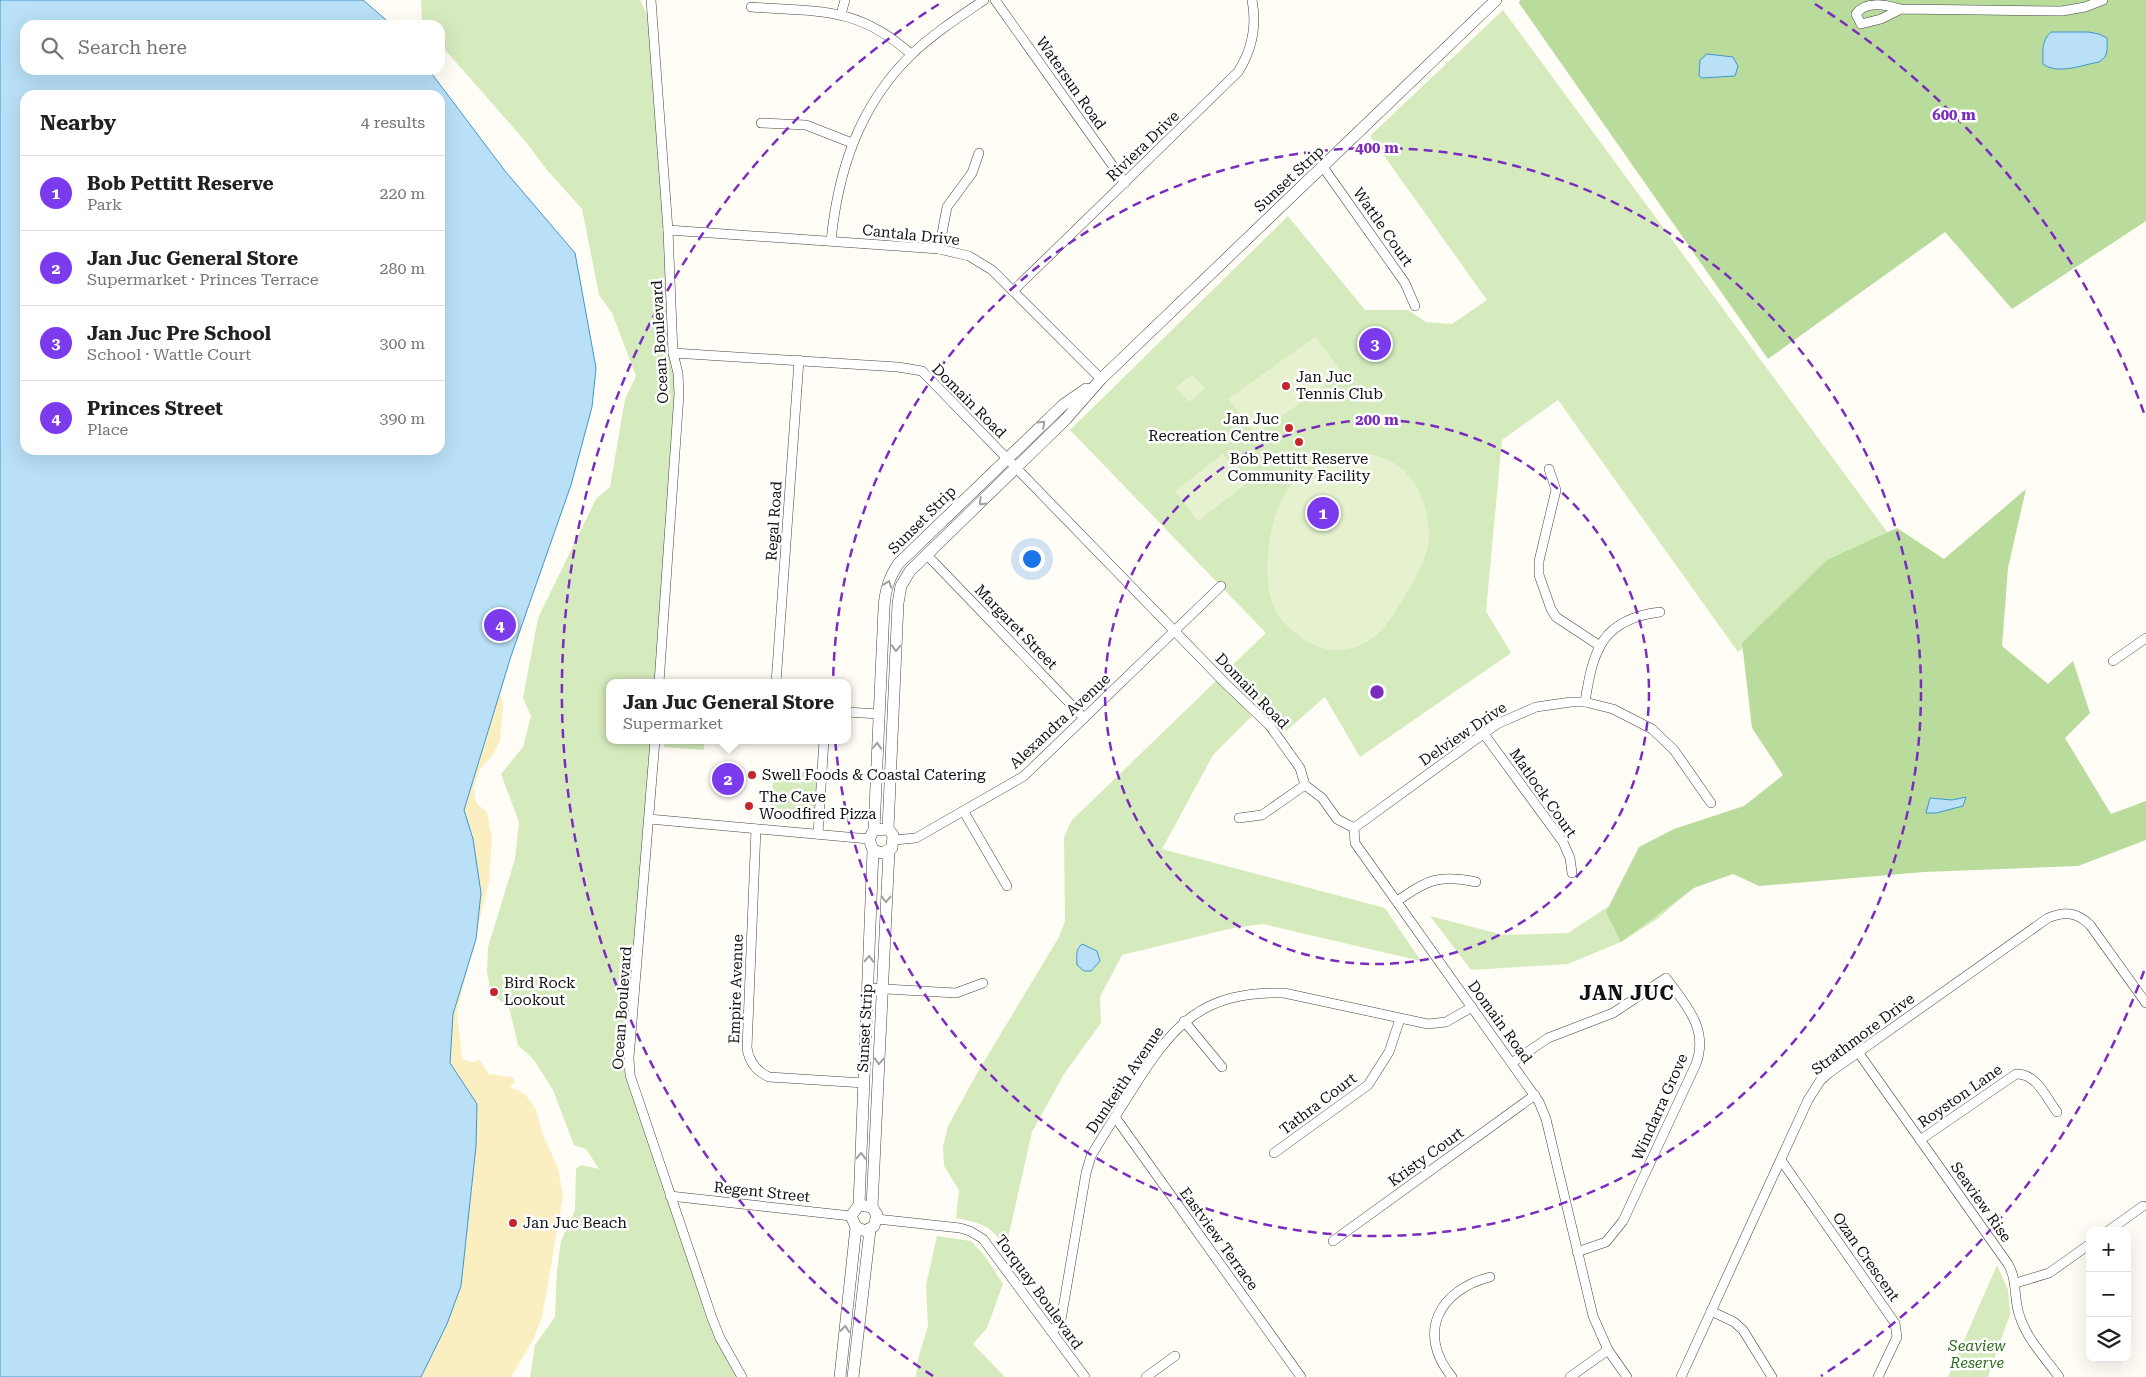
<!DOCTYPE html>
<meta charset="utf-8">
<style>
:root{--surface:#fff;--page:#f2f2f2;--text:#202124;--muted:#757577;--line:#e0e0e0;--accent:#7c3aed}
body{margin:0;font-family:"Roboto Serif",serif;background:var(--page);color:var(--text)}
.controls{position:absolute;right:15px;bottom:15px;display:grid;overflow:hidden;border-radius:10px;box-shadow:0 5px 20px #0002}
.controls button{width:45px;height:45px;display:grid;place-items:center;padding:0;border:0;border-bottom:1px solid var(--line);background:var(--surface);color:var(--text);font:25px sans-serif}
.you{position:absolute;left:1031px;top:558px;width:18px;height:18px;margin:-12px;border:4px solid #fff;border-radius:50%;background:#1a73e8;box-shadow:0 0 0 8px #1a73e833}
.badge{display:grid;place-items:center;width:32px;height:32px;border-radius:50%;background:var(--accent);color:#fff;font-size:16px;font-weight:700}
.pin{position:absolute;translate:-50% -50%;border:2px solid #fff;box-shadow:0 1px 5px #0006}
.popup{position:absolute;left:606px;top:679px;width:245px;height:65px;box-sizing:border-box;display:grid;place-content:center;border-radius:10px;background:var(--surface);filter:drop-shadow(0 1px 4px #0005);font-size:16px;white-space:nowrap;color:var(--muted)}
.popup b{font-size:19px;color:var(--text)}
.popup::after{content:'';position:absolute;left:50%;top:100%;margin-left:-10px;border:10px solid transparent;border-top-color:var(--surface)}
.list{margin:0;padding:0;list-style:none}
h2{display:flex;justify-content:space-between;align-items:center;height:65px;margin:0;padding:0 20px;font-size:21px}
h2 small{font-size:16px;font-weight:400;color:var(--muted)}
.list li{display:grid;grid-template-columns:32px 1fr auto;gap:15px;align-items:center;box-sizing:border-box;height:75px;padding:0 20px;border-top:1px solid var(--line)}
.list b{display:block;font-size:19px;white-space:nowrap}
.list p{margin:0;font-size:16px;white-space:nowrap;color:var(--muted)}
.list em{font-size:16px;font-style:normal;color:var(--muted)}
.icon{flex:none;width:28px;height:28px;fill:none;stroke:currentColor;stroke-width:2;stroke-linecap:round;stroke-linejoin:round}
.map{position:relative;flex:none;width:2146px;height:1377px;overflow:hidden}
.search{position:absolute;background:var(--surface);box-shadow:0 5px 20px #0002;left:20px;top:20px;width:425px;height:55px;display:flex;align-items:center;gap:12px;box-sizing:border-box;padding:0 18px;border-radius:15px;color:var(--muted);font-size:19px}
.panel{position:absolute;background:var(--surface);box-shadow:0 5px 20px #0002;left:20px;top:90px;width:425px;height:365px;border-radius:15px}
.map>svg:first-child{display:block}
.green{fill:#d5ebbd}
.forest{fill:#b9dc9c}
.sand{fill:#fbeec1}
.pitch{fill:#e6f2cf}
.water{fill:#b9e0f7;stroke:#3f96cf;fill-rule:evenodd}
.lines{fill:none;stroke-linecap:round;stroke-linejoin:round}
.minor-casing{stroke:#444;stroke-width:10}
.tertiary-casing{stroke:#444;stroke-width:12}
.minor{stroke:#fff;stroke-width:9}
.tertiary{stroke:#fff;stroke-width:11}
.oneway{stroke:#a0a0a0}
.ring{fill:none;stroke:#7b2cbf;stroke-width:2.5;stroke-dasharray:9 6}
.poi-dot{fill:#c4262e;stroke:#fff;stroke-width:2}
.labels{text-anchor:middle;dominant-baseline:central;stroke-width:5;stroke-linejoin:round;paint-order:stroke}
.street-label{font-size:15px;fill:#111;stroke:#fff}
.poi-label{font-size:15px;fill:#111;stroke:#fff;text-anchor:start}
.park-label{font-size:15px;font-style:italic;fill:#2f6b1f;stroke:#fff}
.district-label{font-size:20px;font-weight:bold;letter-spacing:1px;fill:#111;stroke:#fff}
.centre{fill:#7b2cbf;stroke:#fff;stroke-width:2.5}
.ring-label{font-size:15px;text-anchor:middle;font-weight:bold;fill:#7b2cbf;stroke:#fff;stroke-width:5;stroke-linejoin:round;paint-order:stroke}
</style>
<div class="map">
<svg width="2146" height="1377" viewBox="0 0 2146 1377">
<rect width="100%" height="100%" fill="#fffdf5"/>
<!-- green -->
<g class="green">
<polygon points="421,0 640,0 653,26 678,373 659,683 609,683 609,740 655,740 629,1067 712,1318 743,1377 530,1377 535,1345 555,1317 557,1270 561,1241 575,1210 576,1169 581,1165 599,1169 586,1149 574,1145 553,1090 534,1060 518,1045 509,1007 491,994 487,972 488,947 515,859 519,822 501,774 523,747 531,716 523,698 538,618 596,499 610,487 625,399 636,376 612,313 599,295 582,209 547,170 526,142 440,44 440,25 425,25 422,22"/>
<polygon points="1503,10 1891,537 1738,652 1558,400 1502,440 1486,611 1511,653 1360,757 1325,697 1286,731 1271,712 1226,671 1266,633 1070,430 1288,216 1365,310 1408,310 1426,322 1452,324 1487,300 1370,136"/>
<path d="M 1217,680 L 1252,716 L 1213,755 L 1162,849 L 1385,908 L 1421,961 L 1263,924 L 1233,928 L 1122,955 L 1100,997 L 1101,1023 L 1064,1074 L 1032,1132 L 1006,1247 C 988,1224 984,1224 956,1218 L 959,1190 L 944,1166 L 943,1147 L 948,1126 L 976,1075 L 1059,937 L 1065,921 L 1064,837 L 1072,820 Z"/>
<polygon points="665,740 704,740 704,750 664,747"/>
<polygon points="776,770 817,773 814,818 770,816 774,771"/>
<polygon points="1698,884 1657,919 1621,942 1568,964 1471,970 1430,916 1504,935 1568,933 1618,900"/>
<polygon points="937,1236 971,1241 984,1255 1003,1284 987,1328 973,1344 1005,1377 916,1377 918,1359 928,1326 926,1285"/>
<polygon points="1997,1265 2008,1290 2010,1314 1988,1377 1948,1377"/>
</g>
<!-- forest -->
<g class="forest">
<polygon points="1520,0 2146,0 2146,221 2012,309 1945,232 1768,359 1519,3"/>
<polygon points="2026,489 2008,568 2002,646 2048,684 2073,661 2090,713 2065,738 2111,814 2146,801 2146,840 2078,866 1924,872 1759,886 1733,874 1694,888 1621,942 1606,912 1639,847 1674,829 1744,806 1783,775 1752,728 1742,643 1827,560 1897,528 1944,559"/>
</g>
<!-- sand -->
<polygon class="sand" points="494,688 501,696 503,707 500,740 493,755 480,769 474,787 476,803 487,812 492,838 489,882 457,1011 462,1059 472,1062 480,1060 488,1074 513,1077 515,1083 510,1087 525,1094 535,1108 544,1137 558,1168 563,1196 542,1317 534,1338 511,1377 421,1377 447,1324 461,1286 476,1146 477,1104 450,1063 376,909"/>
<!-- pitch -->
<g class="pitch">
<polygon points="1315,337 1343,373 1256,434 1228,399"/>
<polygon points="1192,374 1205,389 1189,402 1176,388"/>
<polygon points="1223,454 1246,484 1198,521 1175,491"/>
<path d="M 1366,454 C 1409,459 1428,495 1429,535 C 1429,555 1417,575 1407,592 C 1399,606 1389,624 1376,635 C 1343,663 1307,649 1281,619 C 1256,589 1268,510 1293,483 C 1308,467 1346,457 1366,454 Z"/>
</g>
<!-- water -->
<g class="water">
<path d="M 0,0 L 363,0 L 392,25 L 25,25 L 25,70 L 429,70 L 505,171 L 575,253 L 596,368 L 592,407 L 571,485 L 511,656 L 464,810 L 473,839 L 481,893 L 476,939 L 453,1014 L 450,1063 L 477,1104 L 476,1146 L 461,1286 L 447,1324 L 421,1377 L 0,1377 ZM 25,95 L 440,95 L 440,450 L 25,450 Z"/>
<path d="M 2051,32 L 2088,32 L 2099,34 L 2107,38 C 2107,49 2109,56 2099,62 C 2082,65 2058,75 2043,64 C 2043,51 2041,41 2051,32 Z"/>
<polygon points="1707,54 1733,57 1738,66 1735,76 1702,78 1699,76 1700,60"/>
<polygon points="1966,797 1963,806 1936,813 1926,813 1930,798 1952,800"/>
<path d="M 1082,944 L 1097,951 L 1100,961 L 1091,971 L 1084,971 L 1077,965 C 1077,957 1075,950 1082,944 Z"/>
</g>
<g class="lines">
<!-- minor casing -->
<g class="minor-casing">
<g id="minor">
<polyline points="651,0 668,230 673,353 678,373 679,394 659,683"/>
<polyline points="995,0 1125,183"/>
<path d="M 751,7 C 820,12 857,6 911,54"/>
<path d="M 1901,9 L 1881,19 L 1861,24 L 1856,14 C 1866,0 1886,5 1901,9 L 2062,11 L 2085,7 L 2103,0"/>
<polyline points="841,14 845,0"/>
<polyline points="761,123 806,125 852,143"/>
<polyline points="1323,167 1405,283 1415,306"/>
<polyline points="668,230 939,249 969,256 992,270 1101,379"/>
<path d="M 831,241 C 838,171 859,106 911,55 C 933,34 959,17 984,0"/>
<polyline points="939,249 947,207 972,173 979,153"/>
<path d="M 1013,291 L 1238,72 C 1252,50 1257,26 1252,0"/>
<polyline points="673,353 898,367 922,371 1224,682 1270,726 1300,768 1305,785 1322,798 1337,819 1354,828 1355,843 1539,1102 1546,1119 1593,1316 1608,1350 1627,1377"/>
<polyline points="1549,469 1556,490 1539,561 1539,575 1551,609 1556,617 1600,646"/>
<polyline points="927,555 1084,718"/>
<polyline points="2113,661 2146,638"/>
<polyline points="776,683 799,360"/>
<path d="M 1585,702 C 1593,650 1602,619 1660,612"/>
<polyline points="847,712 878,714"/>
<polyline points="1484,734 1563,842 1570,858 1572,873"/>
<polyline points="655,740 629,1058 630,1075 712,1318 720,1338 742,1377"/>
<polyline points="964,812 1007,886"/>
<polyline points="1239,818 1262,815 1305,785"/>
<polyline points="649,819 869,839"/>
<polyline points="1354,828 1497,724 1536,707 1571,702 1585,702 1613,709 1652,729 1674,750 1711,803"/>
<path d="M 756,829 L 747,1048 C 749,1062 756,1071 769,1077 L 864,1083"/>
<polyline points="818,834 824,740"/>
<polyline points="894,840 916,838 1024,776 1221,586"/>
<path d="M 1397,901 C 1428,880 1438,874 1476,882"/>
<polyline points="868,988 956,993 983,983"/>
<polyline points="1184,1021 1222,1067"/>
<path d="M 1858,1052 L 2008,1264 C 2018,1281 2013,1299 2020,1317 C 2027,1339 2046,1359 2059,1377"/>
<path d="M 1513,1062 L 1548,1038 L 1613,1013 L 1666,978 C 1686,1005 1709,1029 1696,1064 L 1623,1221 L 1606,1242 L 1577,1252"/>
<polyline points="1115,1117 1301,1377"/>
<path d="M 1920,1140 L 2016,1074 C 2036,1073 2046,1097 2057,1112"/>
<polyline points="1274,1153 1368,1085 1389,1052 1400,1019"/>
<polyline points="1781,1160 1895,1323 1897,1337 1878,1377"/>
<polyline points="670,1196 851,1216"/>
<polyline points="877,1219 960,1228 970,1231 983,1239 1085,1377"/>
<polyline points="2108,1231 2143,1206"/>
<polyline points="1333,1241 1535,1095"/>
<polyline points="2016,1283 2049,1273 2090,1244"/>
<polyline points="1711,1311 1734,1322 1743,1330 1772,1377"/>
<path d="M 1052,1332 L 1061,1320 L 1086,1173 L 1091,1156 C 1104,1134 1118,1112 1132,1090 C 1173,1025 1201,991 1284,993 L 1428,1024 L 1446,1022 L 1472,1007"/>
<polyline points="1146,1377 1175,1356"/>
<path d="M 1452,1377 C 1416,1333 1439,1290 1490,1277"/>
<polyline points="1570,1377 1608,1350"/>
<path d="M 1681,1377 L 1808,1100 L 1820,1081 L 1829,1073 L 2048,918 C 2064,911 2077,912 2090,925 L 2146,1003"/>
</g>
</g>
<!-- tertiary casing -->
<g class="tertiary-casing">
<g id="tertiary">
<polyline points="888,829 898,603 901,586 910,571 1066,419 1101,379 1496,0"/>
<path d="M 874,830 L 884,608 C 885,590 889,577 899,563 L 1063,405 L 1086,389"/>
<polyline points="859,1205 873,850 869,839 874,830 888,829 893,835 892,848 882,853 873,850"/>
<polyline points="872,1207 889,851"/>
<polyline points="840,1377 856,1227 851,1216 859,1205 872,1207 877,1215 874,1226 865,1231 856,1227"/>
<polyline points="853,1377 870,1230"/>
</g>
</g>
<!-- minor -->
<use href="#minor" class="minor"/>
<!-- tertiary -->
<use href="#tertiary" class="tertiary"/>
</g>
<!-- one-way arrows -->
<defs><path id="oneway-chevron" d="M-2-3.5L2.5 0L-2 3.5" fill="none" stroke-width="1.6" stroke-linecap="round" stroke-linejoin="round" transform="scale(1.25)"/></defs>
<g class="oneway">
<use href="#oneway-chevron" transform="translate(1042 424) rotate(-43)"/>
<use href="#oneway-chevron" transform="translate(982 502) rotate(136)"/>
<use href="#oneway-chevron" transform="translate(888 584) rotate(-71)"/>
<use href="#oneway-chevron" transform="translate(896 648) rotate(92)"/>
<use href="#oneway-chevron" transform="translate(877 746) rotate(-88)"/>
<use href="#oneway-chevron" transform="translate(886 899) rotate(92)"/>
<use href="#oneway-chevron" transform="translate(869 959) rotate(-88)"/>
<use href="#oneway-chevron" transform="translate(879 1061) rotate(93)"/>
<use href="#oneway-chevron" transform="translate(861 1156) rotate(-88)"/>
<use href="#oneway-chevron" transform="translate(845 1329) rotate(-84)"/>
</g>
<!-- distance rings -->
<g class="ring">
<circle cx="1377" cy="692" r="272"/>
<circle cx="1377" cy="692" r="544"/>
<path d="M2144 971A816 816 0 0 1 1821 1376M933 1376A816 816 0 0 1 939 4M1815 4A816 816 0 0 1 2144 413"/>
</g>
<!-- markers -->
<g class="poi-dot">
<circle cx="1286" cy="386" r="5"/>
<circle cx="1289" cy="428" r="5"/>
<circle cx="1299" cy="442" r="5"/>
<circle cx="752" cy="775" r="5"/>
<circle cx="749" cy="806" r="5"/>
<circle cx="494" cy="992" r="5"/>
<circle cx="513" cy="1223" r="5"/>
</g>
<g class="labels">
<!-- street labels -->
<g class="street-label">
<text transform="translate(1071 83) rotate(55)">Watersun Road</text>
<text transform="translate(1143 146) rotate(-44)">Riviera Drive</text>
<text transform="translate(1289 179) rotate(-43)">Sunset Strip</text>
<text transform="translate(1383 227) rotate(55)">Wattle Court</text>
<text transform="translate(911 235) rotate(6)">Cantala Drive</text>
<text transform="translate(660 342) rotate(-93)">Ocean Boulevard</text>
<text transform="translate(969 401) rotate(45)">Domain Road</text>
<text transform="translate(922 520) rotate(-45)">Sunset Strip</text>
<text transform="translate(774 521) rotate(-86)">Regal Road</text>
<text transform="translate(1016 627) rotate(46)">Margaret Street</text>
<text transform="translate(1252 691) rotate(46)">Domain Road</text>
<text transform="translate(1060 721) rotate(-43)">Alexandra Avenue</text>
<text transform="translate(1463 734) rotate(-34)">Delview Drive</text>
<text transform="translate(1543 793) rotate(55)">Matlock Court</text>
<text transform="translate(736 989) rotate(-88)">Empire Avenue</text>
<text transform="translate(622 1008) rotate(-86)">Ocean Boulevard</text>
<text transform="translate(1500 1022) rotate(54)">Domain Road</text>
<text transform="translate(865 1028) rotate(-87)">Sunset Strip</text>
<text transform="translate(1863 1034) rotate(-37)">Strathmore Drive</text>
<text transform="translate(1125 1080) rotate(-56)">Dunkeith Avenue</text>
<text transform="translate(1960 1096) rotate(-35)">Royston Lane</text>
<text transform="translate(1318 1104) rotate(-37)">Tathra Court</text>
<text transform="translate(1660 1107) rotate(-66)">Windarra Grove</text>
<text transform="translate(1426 1157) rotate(-36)">Kristy Court</text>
<text transform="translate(762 1192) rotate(6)">Regent Street</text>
<text transform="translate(1981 1202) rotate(55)">Seaview Rise</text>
<text transform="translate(1219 1239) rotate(54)">Eastview Terrace</text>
<text transform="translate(1866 1257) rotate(55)">Ozan Crescent</text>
<text transform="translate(1039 1292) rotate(54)">Torquay Boulevard</text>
</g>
<!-- poi labels -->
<g class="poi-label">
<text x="1296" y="377">Jan Juc<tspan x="1296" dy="17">Tennis Club</tspan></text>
<text x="1279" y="419" text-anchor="end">Jan Juc<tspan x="1279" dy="17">Recreation Centre</tspan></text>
<text x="1299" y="459" text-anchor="middle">Bob Pettitt Reserve<tspan x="1299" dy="17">Community Facility</tspan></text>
<text x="762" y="775">Swell Foods &amp; Coastal Catering</text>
<text x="759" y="797">The Cave<tspan x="759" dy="17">Woodfired Pizza</tspan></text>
<text x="504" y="983">Bird Rock<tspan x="504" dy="17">Lookout</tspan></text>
<text x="523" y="1223">Jan Juc Beach</text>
</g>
<!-- park labels -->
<g class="park-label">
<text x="1977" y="1346">Seaview<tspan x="1977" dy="17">Reserve</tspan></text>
</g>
<!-- district labels -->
<g class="district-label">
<text x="1627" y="993">JAN JUC</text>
</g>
</g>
<circle cx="1377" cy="692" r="8" class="centre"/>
<g class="ring-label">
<text x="1954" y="120">600 m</text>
<text x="1377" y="153">400 m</text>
<text x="1377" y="425">200 m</text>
</g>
</svg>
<div class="controls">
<button>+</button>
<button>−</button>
<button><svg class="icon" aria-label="layers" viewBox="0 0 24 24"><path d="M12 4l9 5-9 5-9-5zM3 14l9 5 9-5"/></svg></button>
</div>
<div class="you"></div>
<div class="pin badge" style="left:1323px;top:513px">1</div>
<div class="pin badge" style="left:728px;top:779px">2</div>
<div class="popup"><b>Jan Juc General Store</b>Supermarket</div>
<div class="pin badge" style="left:1375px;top:344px">3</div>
<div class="pin badge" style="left:500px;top:625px">4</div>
<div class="search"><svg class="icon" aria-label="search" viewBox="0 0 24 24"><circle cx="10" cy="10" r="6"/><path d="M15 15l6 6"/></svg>Search here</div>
<section class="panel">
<h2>Nearby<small>4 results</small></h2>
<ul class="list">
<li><span class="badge">1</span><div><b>Bob Pettitt Reserve</b><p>Park</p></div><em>220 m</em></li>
<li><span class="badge">2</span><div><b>Jan Juc General Store</b><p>Supermarket · Princes Terrace</p></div><em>280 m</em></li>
<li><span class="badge">3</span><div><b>Jan Juc Pre School</b><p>School · Wattle Court</p></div><em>300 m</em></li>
<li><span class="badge">4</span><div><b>Princes Street</b><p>Place</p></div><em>390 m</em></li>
</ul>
</section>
</div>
